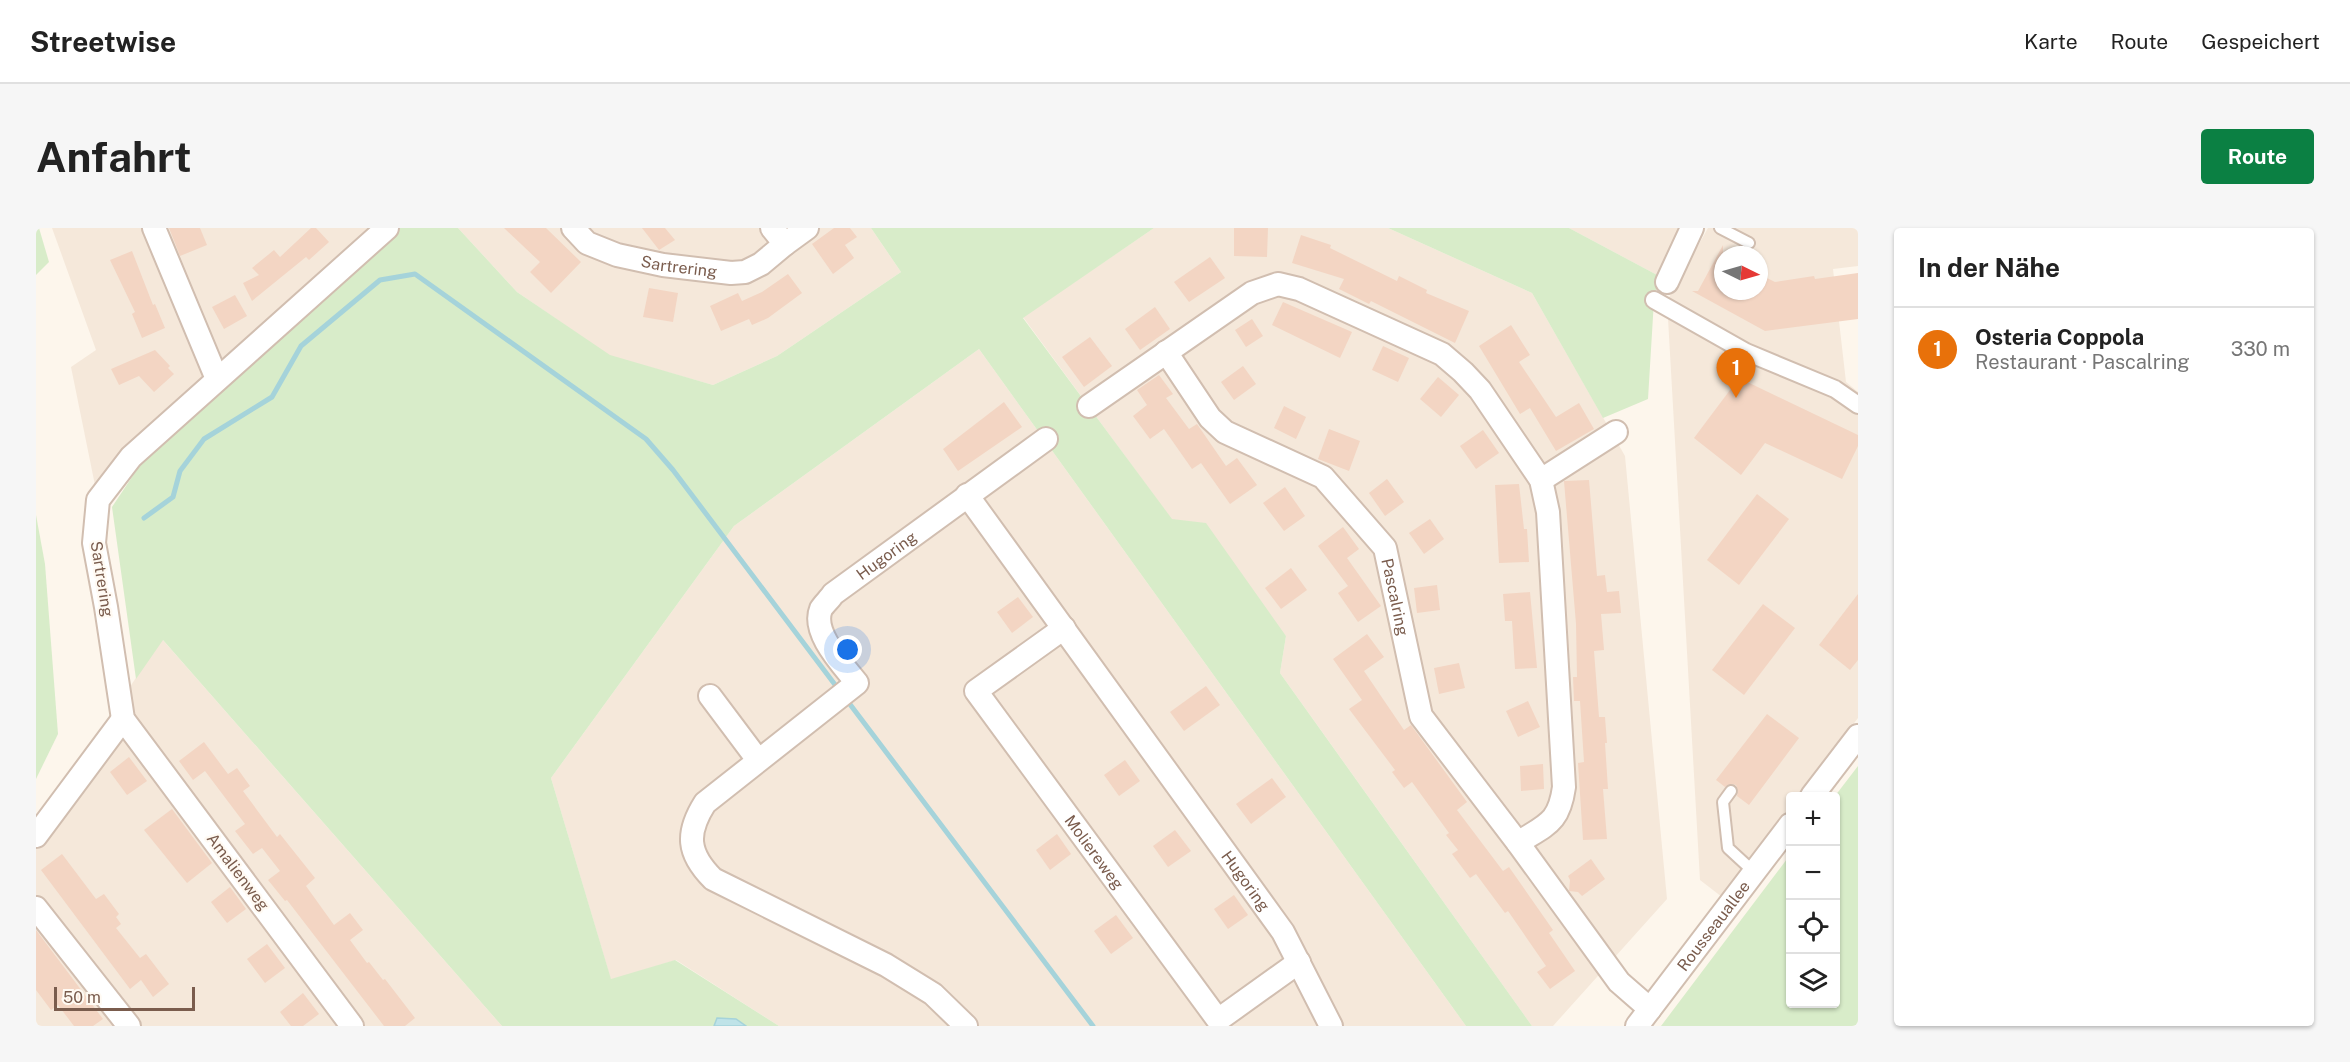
<!DOCTYPE html>
<html lang="de">
<meta charset="utf-8">
<style>
:root{--surface:#fff;--page:#f6f6f6;--text:#222;--muted:#767676;--line:#e0e0e0;--accent:#0b8043}
body{margin:0;font-family:"Public Sans",sans-serif;background:var(--page);color:var(--text)}
.controls{position:absolute;right:18px;bottom:18px;display:grid;overflow:hidden;border-radius:6px;box-shadow:0 2px 4px #0004}
.controls button{width:54px;height:54px;display:grid;place-items:center;padding:0;border:0;border-bottom:2px solid var(--line);background:var(--surface);color:var(--text);font:30px sans-serif}
.compass{position:absolute;left:1678px;top:18px;width:54px;height:54px;border-radius:50%;background:var(--surface);box-shadow:0 2px 4px #0004;rotate:95deg}
.scale{position:absolute;left:18px;bottom:15px;width:141px;box-sizing:border-box;padding-left:6px;border:3px solid #7a5c4d;border-top:0;font-size:16px;line-height:21px;white-space:nowrap;color:#7a5c4d;-webkit-text-stroke:4px #fffaf3;paint-order:stroke}
.you{position:absolute;left:812px;top:422px;width:21px;height:21px;margin:-15px;border:4px solid #fff;border-radius:50%;background:#1a73e8;box-shadow:0 0 0 9px #1a73e833}
.badge{display:grid;place-items:center;width:39px;height:39px;border-radius:50%;background:var(--accent);color:#fff;font-size:20px;font-weight:700}
.pin{position:absolute;translate:-50% -50px;filter:drop-shadow(0 2px 3px #0008)}
.pin::after{content:'';position:absolute;top:32px;width:21px;height:18px;background:inherit;clip-path:polygon(0 0,100% 0,50% 100%)}
.list{margin:0;padding:0;list-style:none}
h2{display:flex;justify-content:space-between;align-items:center;height:78px;margin:0;padding:0 24px;font-size:26px}
h2 small{font-size:20px;font-weight:400;color:var(--muted)}
.list li{display:grid;grid-template-columns:39px 1fr auto;gap:18px;align-items:center;box-sizing:border-box;height:84px;padding:0 24px;border-top:2px solid var(--line)}
.list b{display:block;font-size:22px;white-space:nowrap}
.list p{margin:0;font-size:20px;white-space:nowrap;color:var(--muted)}
.list em{font-size:20px;font-style:normal;color:var(--muted)}
.icon{flex:none;width:33px;height:33px;fill:none;stroke:currentColor;stroke-width:2;stroke-linecap:round;stroke-linejoin:round}
.map{position:relative;flex:none;width:1822px;height:798px;overflow:hidden;border-radius:6px}
header{display:flex;align-items:center;gap:36px;box-sizing:border-box;height:84px;padding:0 30px;background:var(--surface);border-bottom:2px solid var(--line)}
header strong{font-size:28px}
nav{display:flex;gap:33px;margin-inline-start:auto;font-size:21px}
.intro{display:flex;align-items:center;justify-content:space-between;box-sizing:border-box;height:144px;padding:0 36px}
h1{margin:0;font-size:42px}
.button{padding:15px 27px;border-radius:6px;background:var(--accent);color:#fff;font-size:21px;font-weight:700}
main{display:flex;gap:36px;padding:0 36px}
aside{flex:1;background:var(--surface);border-radius:6px;box-shadow:0 2px 4px #0004}
.map>svg:first-child{display:block}
.residential{fill:#f5e8da;fill-rule:evenodd}
.green{fill:#d8ecc9}
.water{fill:#bfe3e8;stroke:#a5d3da;stroke-width:1.5}
.lines{fill:none;stroke-linecap:round;stroke-linejoin:round}
.stream{stroke:#a5d3da;stroke-width:5}
.building{fill:#f3d5c3}
.service-casing{stroke:#d1beb0;stroke-width:14}
.pedestrian-casing{stroke:#d1beb0;stroke-width:20}
.minor-casing{stroke:#d1beb0;stroke-width:26}
.service{stroke:#fff;stroke-width:10}
.pedestrian{stroke:#fff;stroke-width:16}
.minor{stroke:#fff;stroke-width:22}
.labels{text-anchor:middle;dominant-baseline:central;stroke-width:4.5;stroke-linejoin:round;paint-order:stroke}
.street-label{font-size:16px;fill:#7a5c4d;stroke:#fffaf3}
</style>
<header>
<strong>Streetwise</strong>
<nav><a>Karte</a><a>Route</a><a>Gespeichert</a></nav>
</header>
<div class="intro"><h1>Anfahrt</h1><a class="button">Route</a></div>
<main>
<div class="map">
<svg width="1822" height="798" viewBox="0 0 1822 798">
<rect width="100%" height="100%" fill="#fdf6ec"/>
<!-- residential -->
<g class="residential">
<polygon points="16,0 351,0 62,272 35,139 60,122"/>
<polygon points="422,0 835,0 865,44 741,128 677,157 574,128 481,64"/>
<polygon points="1118,0 1352,0 1496,65 1589,228 1631,671 1517,798 1496,798 1244,445 1250,408 1136,292 987,89"/>
<polygon points="1533,0 1656,0 1623,48"/>
<path d="M 1672,0 L 1822,0 L 1822,38 L 1797,41 L 1810,154 L 1822,164 L 1822,490 L 1762,568 L 1754,568 L 1754,579 L 1686,669 L 1664,652 L 1631,73 ZM 1687,27 L 1723,27 L 1723,63 L 1687,63 Z"/>
<polygon points="943,121 1430,798 743,798 640,732 575,752 515,550 698,298"/>
<polygon points="126,411 466,798 0,798 0,599"/>
</g>
<!-- green -->
<g class="green">
<polygon points="0,0 3,0 13,34 0,47"/>
<polygon points="352,0 422,0 481,64 574,127 677,157 741,128 865,44 835,0 1118,0 987,90 1136,291 1170,295 1250,408 1244,445 1496,798 1430,798 943,121 698,298 515,550 575,751 639,732 743,798 710,798 700,791 682,790 678,798 466,798 127,412 100,451 76,279 112,225"/>
<polygon points="1352,0 1533,0 1623,48 1618,72 1612,171 1567,190 1496,65"/>
<polygon points="0,287 9,336 22,506 0,551"/>
<polygon points="1822,538 1822,798 1625,798 1754,627 1754,776 1800,776 1799,568"/>
</g>
<!-- water -->
<polygon class="water" points="681,790 700,791 710,798 678,798"/>
<g class="lines">
<!-- stream -->
<g class="stream">
<polyline points="108,290 137,269 144,243 168,211 236,169 265,118 344,52 379,46 610,211 637,242 803,462"/>
<polyline points="810,471 1057,798"/>
</g>
</g>
<!-- building -->
<g class="building">
<polygon points="133,0 164,0 171,17 144,28"/>
<polygon points="275,0 280,0 293,14 273,32 270,29 216,73 207,55 223,47 216,40 238,22 244,29"/>
<polygon points="468,0 510,0 545,34 515,65 494,44 504,34"/>
<polygon points="606,0 629,0 639,12 623,22"/>
<polygon points="798,0 814,0 821,9 809,17 818,30 797,46 776,16"/>
<polygon points="1198,0 1232,0 1231,29 1198,28"/>
<polygon points="1265,7 1295,17 1294,20 1361,53 1363,48 1391,62 1390,65 1433,83 1419,115 1335,73 1333,76 1303,61 1308,51 1256,35"/>
<polygon points="1687,17 1687,63 1723,63 1723,46 1739,54 1778,48 1779,51 1822,45 1822,91 1729,103 1656,63 1662,63"/>
<polygon points="96,23 117,77 119,76 129,100 106,110 96,86 99,84 74,32"/>
<polygon points="1174,29 1189,50 1153,74 1138,54"/>
<polygon points="752,46 766,65 732,90 716,97 713,91 685,103 674,78 702,65 706,73 726,64"/>
<polygon points="613,60 642,65 637,94 607,89"/>
<polygon points="199,67 211,88 188,101 176,79"/>
<polygon points="1247,74 1316,104 1304,130 1236,97"/>
<polygon points="1119,79 1134,101 1104,122 1089,101"/>
<polygon points="1216,91 1227,108 1210,119 1199,102"/>
<polygon points="1475,97 1494,127 1483,134 1520,189 1543,175 1558,201 1520,223 1494,180 1484,186 1443,118"/>
<polygon points="1054,109 1076,138 1048,159 1026,129"/>
<polygon points="1347,118 1373,130 1362,154 1336,142"/>
<polygon points="119,122 134,138 132,140 138,146 118,164 103,148 83,157 75,141"/>
<polygon points="1207,138 1220,156 1198,172 1185,154"/>
<polygon points="1123,147 1137,166 1130,170 1153,201 1161,196 1190,238 1201,230 1221,257 1194,276 1165,235 1156,241 1128,201 1114,211 1097,188 1111,177 1101,162"/>
<polygon points="1402,149 1423,167 1405,189 1384,171"/>
<polygon points="1703,150 1822,207 1822,218 1806,251 1729,215 1705,247 1658,210"/>
<polygon points="968,174 986,199 922,243 907,221"/>
<polygon points="1248,178 1270,189 1260,211 1238,200"/>
<polygon points="1293,201 1324,213 1313,243 1282,231"/>
<polygon points="1447,202 1463,225 1440,241 1424,218"/>
<polygon points="1351,251 1368,274 1349,288 1333,265"/>
<polygon points="1553,252 1561,348 1569,347 1571,364 1583,363 1585,385 1565,386 1568,422 1558,423 1563,489 1569,489 1571,515 1569,515 1572,561 1567,561 1571,611 1547,612 1542,535 1548,534 1544,473 1538,473 1537,449 1541,449 1540,396 1528,253"/>
<polygon points="1483,256 1488,301 1491,301 1493,334 1463,335 1459,257"/>
<polygon points="1249,259 1269,288 1248,303 1227,275"/>
<polygon points="1721,266 1753,291 1703,357 1671,332"/>
<polygon points="1394,291 1408,311 1388,326 1373,305"/>
<polygon points="1307,299 1323,321 1311,330 1345,378 1322,394 1302,365 1312,358 1282,318"/>
<polygon points="1255,340 1271,362 1245,381 1229,360"/>
<polygon points="1401,357 1404,382 1381,385 1378,360"/>
<polygon points="1494,364 1501,440 1479,441 1476,393 1469,393 1467,366"/>
<polygon points="1822,366 1822,432 1814,442 1783,417"/>
<polygon points="982,369 997,389 976,405 961,384"/>
<polygon points="1727,376 1759,400 1708,467 1676,442"/>
<polygon points="1331,406 1348,429 1328,443 1368,502 1375,497 1431,574 1421,582 1467,643 1473,639 1517,702 1513,705 1539,743 1514,761 1501,744 1510,738 1472,683 1469,685 1440,646 1434,650 1416,626 1422,622 1410,607 1413,605 1376,554 1368,560 1356,544 1359,542 1313,481 1326,472 1297,431"/>
<polygon points="1423,435 1429,460 1403,466 1398,440"/>
<polygon points="1170,458 1184,477 1148,503 1134,484"/>
<polygon points="1492,473 1504,499 1482,509 1470,483"/>
<polygon points="1731,486 1763,510 1713,577 1701,568 1702,563 1700,557 1695,556 1689,559 1680,552"/>
<polygon points="168,514 192,546 201,540 214,558 207,563 241,609 244,606 279,650 270,658 298,697 314,685 327,702 314,712 331,735 333,734 347,752 349,751 379,790 369,798 348,798 251,672 249,673 232,652 244,643 226,620 217,626 199,603 209,596 169,543 157,552 143,533"/>
<polygon points="93,529 111,553 91,567 74,544"/>
<polygon points="1089,532 1104,553 1083,568 1068,547"/>
<polygon points="1507,536 1508,561 1485,563 1484,538"/>
<polygon points="1236,550 1250,569 1215,596 1200,576"/>
<polygon points="136,581 176,635 151,655 108,602"/>
<polygon points="1139,602 1155,623 1132,639 1117,618"/>
<polygon points="1021,606 1035,626 1014,642 1000,622"/>
<polygon points="26,626 60,671 68,666 83,686 80,689 85,696 80,700 104,730 110,726 133,756 117,769 105,752 94,761 5,642"/>
<polygon points="1555,631 1569,651 1546,668 1542,664 1533,663 1534,652 1532,648"/>
<polygon points="194,659 210,681 191,695 175,674"/>
<polygon points="1198,667 1212,687 1192,701 1178,681"/>
<polygon points="1080,687 1097,710 1075,726 1058,703"/>
<polygon points="0,702 67,791 57,798 38,798 22,777 15,782 0,762"/>
<polygon points="231,716 249,740 229,755 211,731"/>
<polygon points="267,765 283,786 267,798 255,798 244,784"/>
</g>
<g class="lines">
<!-- service casing -->
<g class="service-casing">
<g id="service">
<polyline points="1684,0 1713,15"/>
<polyline points="1695,563 1687,574 1692,620 1718,644"/>
</g>
</g>
<!-- pedestrian casing -->
<g class="pedestrian-casing">
<polyline id="pedestrian" points="1618,72 1710,124 1799,161 1822,177"/>
</g>
<!-- minor casing -->
<g class="minor-casing">
<g id="minor">
<polyline points="118,0 181,151"/>
<path id="s1" d="M 537,0 L 551,15 L 581,27 L 627,37 L 695,45 L 709,44 L 725,36 L 749,16 L 736,0"/>
<polyline points="749,16 771,0"/>
<polyline points="1631,54 1656,0"/>
<path id="s2" d="M 1130,124 L 1174,190 L 1189,204 L 1287,249 L 1349,320 L 1385,488 L 1482,615 L 1583,754 L 1614,781"/>
<path d="M 1053,178 L 1216,65 L 1242,56 L 1263,61 L 1406,126 L 1427,144 L 1444,162 L 1505,252 L 1512,284 L 1528,559 C 1523,595 1511,596 1482,615"/>
<polyline points="1505,252 1580,204"/>
<path id="s3" d="M 931,267 L 1247,704 L 1295,798"/>
<path id="s4" d="M 1028,400 L 940,463 L 1182,792 L 1263,734"/>
<polyline points="674,468 722,532"/>
<polyline points="1776,568 1822,508"/>
<polyline points="0,608 87,491"/>
<polyline points="0,680 93,798"/>
<polyline points="316,798 87,491 70,379 58,315 62,272 95,229 351,0"/>
<path id="s5" d="M 930,798 L 897,766 L 850,737 L 677,651 C 651,625 650,605 669,575 L 821,455 C 808,438 775,405 785,381 C 788,376 794,371 797,366 L 1010,211"/>
<path id="s6" d="M 1601,798 L 1754,597"/>
</g>
</g>
<!-- service -->
<use href="#service" class="service"/>
<!-- pedestrian -->
<use href="#pedestrian" class="pedestrian"/>
<!-- minor -->
<use href="#minor" class="minor"/>
</g>
<g class="labels">
<!-- street labels -->
<g class="street-label">
<text stroke="none"><textPath href="#s1" startOffset="116">Sartrering</textPath></text>
<text stroke="none"><textPath href="#s5" startOffset="744">Hugoring</textPath></text>
<text transform="translate(66 351) rotate(81)">Sartrering</text>
<text stroke="none"><textPath href="#s2" startOffset="352">Pascalring</textPath></text>
<text stroke="none"><textPath href="#s4" startOffset="308">Moliereweg</textPath></text>
<text transform="translate(202 644) rotate(53)">Amalienweg</text>
<text stroke="none"><textPath href="#s3" startOffset="476">Hugoring</textPath></text>
<text stroke="none"><textPath href="#s6" startOffset="126">Rousseauallee</textPath></text>
</g>
</g>
</svg>
<div class="controls">
<button>+</button>
<button>−</button>
<button><svg class="icon" aria-label="locate" viewBox="0 0 24 24"><circle cx="12" cy="12" r="6"/><path d="M12 2v4M12 18v4M2 12h4M18 12h4"/></svg></button>
<button><svg class="icon" aria-label="layers" viewBox="0 0 24 24"><path d="M12 4l9 5-9 5-9-5zM3 14l9 5 9-5"/></svg></button>
</div>
<svg class="compass" viewBox="-18 -18 36 36"><path d="M0-13l5 13h-10z" fill="#e53935"/><path d="M0 13l5-13h-10z" fill="#767676"/></svg>
<div class="scale">50 m</div>
<div class="you"></div>
<div class="pin badge" style="left:1700px;top:170px;background:#e8710a">1</div>
</div>
<aside>
<h2>In der Nähe<small></small></h2>
<ul class="list">
<li><span class="badge" style="background:#e8710a">1</span><div><b>Osteria Coppola</b><p>Restaurant · Pascalring</p></div><em>330 m</em></li>
</ul>
</aside>
</main>
